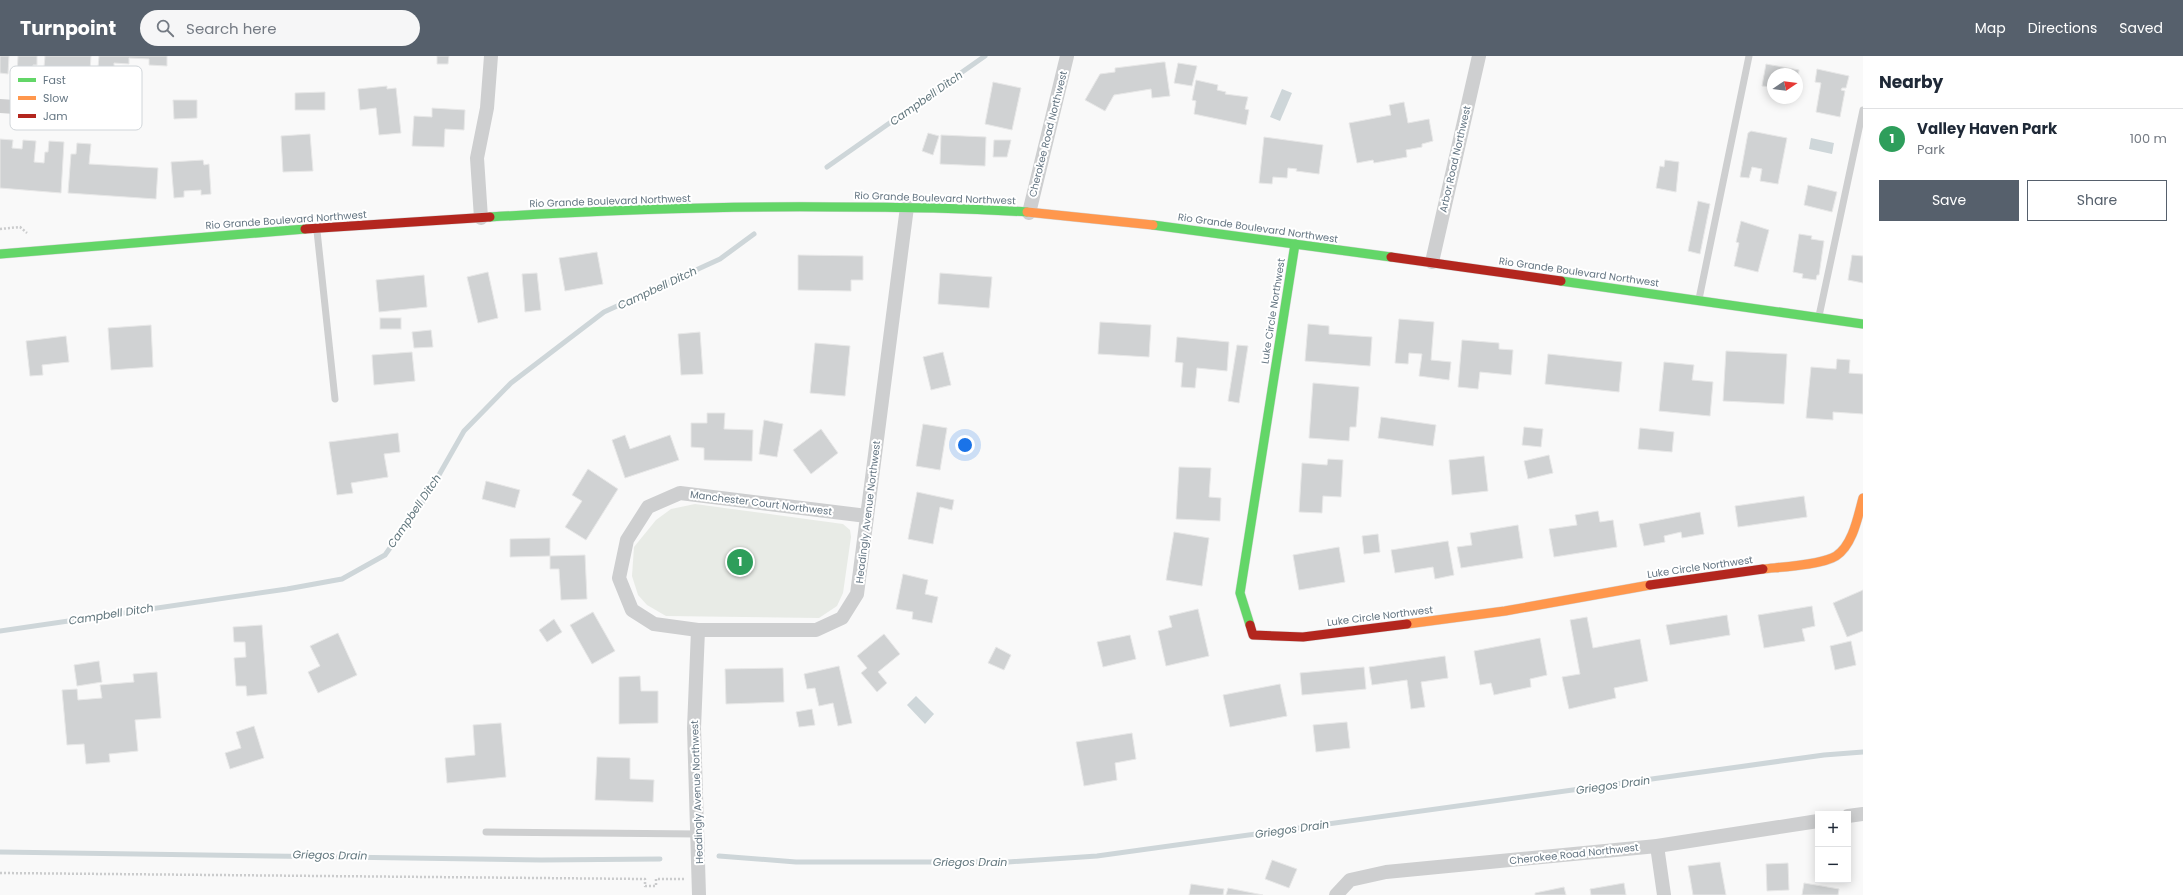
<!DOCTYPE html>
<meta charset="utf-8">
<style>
:root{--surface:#fff;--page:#f6f6f7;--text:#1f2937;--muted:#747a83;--line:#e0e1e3;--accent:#56606c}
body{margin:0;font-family:Poppins,sans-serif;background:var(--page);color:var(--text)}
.controls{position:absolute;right:12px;bottom:12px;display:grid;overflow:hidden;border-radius:0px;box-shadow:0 2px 10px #0003}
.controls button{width:36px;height:36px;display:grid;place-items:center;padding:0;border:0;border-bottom:1px solid var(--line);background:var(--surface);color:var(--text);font:20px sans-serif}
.compass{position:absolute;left:1767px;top:12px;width:36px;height:36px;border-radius:50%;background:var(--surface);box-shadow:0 2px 10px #0003;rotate:77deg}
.you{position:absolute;left:965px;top:389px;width:14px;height:14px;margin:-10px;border:3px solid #fff;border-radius:50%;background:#1a73e8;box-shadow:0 0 0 6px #1a73e833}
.badge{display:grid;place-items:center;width:26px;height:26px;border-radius:50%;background:var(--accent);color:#fff;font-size:13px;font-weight:700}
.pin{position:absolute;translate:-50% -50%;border:2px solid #fff;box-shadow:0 1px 4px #0006}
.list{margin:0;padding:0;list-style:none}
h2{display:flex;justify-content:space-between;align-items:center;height:52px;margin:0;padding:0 16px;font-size:17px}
h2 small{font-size:13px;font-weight:400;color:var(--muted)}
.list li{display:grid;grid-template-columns:26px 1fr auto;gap:12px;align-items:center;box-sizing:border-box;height:60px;padding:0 16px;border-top:1px solid var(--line)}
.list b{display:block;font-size:15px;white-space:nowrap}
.list p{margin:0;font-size:13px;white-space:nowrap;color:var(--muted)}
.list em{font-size:13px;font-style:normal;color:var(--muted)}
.actions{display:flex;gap:8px;padding:12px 16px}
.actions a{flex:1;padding:9px 0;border:1px solid var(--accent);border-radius:0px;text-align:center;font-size:14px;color:var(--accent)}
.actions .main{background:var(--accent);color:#fff}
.icon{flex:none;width:22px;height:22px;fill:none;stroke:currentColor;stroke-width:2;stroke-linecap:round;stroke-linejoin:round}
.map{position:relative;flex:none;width:1863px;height:839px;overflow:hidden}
header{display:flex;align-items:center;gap:24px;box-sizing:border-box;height:56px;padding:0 20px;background:var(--accent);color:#fff}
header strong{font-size:19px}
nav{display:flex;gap:22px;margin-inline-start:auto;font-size:14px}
.search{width:280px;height:36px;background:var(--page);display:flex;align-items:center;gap:10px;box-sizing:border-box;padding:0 14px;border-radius:22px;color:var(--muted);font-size:15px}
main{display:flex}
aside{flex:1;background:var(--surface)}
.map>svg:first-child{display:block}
.green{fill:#e8ebe6}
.water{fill:#ced6d9}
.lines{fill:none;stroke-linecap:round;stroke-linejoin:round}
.stream{stroke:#ced6d9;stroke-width:5}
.building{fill:#d0d2d3;stroke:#e8e8e8}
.fast-casing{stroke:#d5d6d7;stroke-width:10}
.slow-casing{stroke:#d5d6d7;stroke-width:10}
.jam-casing{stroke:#d5d6d7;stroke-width:10}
.path{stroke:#cbcccd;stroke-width:2.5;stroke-dasharray:2 2;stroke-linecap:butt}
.lane{stroke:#cecfd0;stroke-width:7}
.street{stroke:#cecfd0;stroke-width:14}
.fast{stroke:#63d668;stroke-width:9}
.slow{stroke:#ff974d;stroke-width:9}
.jam{stroke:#b3261e;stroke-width:9}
.labels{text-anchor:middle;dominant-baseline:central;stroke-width:4;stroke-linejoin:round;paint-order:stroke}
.street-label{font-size:10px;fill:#657683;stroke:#fff}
.water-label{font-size:11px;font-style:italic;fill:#60757c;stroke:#fff}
.key{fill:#fff;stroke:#d1d6da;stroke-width:1}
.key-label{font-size:11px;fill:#657683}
</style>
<header>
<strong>Turnpoint</strong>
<div class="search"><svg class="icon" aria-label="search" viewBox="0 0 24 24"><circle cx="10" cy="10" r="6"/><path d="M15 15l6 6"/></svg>Search here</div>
<nav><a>Map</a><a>Directions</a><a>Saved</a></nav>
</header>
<main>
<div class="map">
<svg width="1863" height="839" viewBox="0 0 1863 839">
<rect width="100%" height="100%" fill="#f9f9f9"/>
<!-- green -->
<polygon class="green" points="695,448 843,468 850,474 851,481 843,537 837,550 819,562 666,560 647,549 638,539 632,520 634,491 656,464 671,453"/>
<!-- water -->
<g class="water">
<polygon points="1282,33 1292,37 1280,65 1270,61"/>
<polygon points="1811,82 1834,87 1832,98 1809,93"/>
<polygon points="916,640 934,658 925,668 907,649"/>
</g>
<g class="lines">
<!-- stream -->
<g class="stream">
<polyline points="827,111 985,0"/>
<polyline points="0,575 287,533 342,523 385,499 427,440 464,375 511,327 604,256 720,203 754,178"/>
<polyline points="0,796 541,804 660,803"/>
<polyline points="719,800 796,806 1008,806 1097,800 1824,699 1863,696"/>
</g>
</g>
<!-- building -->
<g class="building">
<polygon points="0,0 9,0 8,18 0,17"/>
<polygon points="18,0 37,0 37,9 33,9 32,19 17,18"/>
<polygon points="45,0 91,0 90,15 82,14 81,23 53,21 53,12 44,11"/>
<polygon points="99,0 167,0 167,10 149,9 149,3 129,2 129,8 114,7 114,11 98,12"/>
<polygon points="437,0 449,0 448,8 437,8"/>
<polygon points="1163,6 1165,6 1170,40 1152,42 1151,33 1114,39 1105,55 1085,44 1100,18 1115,16 1115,12"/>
<polygon points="1178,7 1197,10 1192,30 1174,27"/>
<polygon points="1766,8 1799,14 1797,27 1797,18 1773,18 1773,31 1762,30"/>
<polygon points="1817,13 1849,20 1846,32 1842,32 1841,34 1845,35 1840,61 1816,56 1821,27 1815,26"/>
<polygon points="1196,24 1218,29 1217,34 1226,36 1225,38 1248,41 1245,53 1249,54 1246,69 1194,58 1196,45 1192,44"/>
<polygon points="993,26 1021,32 1012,74 985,68"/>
<polygon points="387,30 387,33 396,32 401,77 379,79 376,52 360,54 358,33"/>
<polygon points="325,36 325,54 295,54 295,37"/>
<polygon points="173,44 197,44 197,62 174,63"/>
<polygon points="1404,46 1408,67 1429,63 1433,85 1422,88 1422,91 1406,94 1407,101 1374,107 1373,104 1357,107 1349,67 1391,59 1389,49"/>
<polygon points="432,52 465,54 464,74 445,73 444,91 412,90 414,60 432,61"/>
<polygon points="1751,75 1787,82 1778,128 1760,125 1762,113 1752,111 1749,122 1740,121 1748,77"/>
<polygon points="928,77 939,80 933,99 922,95"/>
<polygon points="310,78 313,115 283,116 281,80"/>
<polygon points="941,79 986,81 985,110 940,108"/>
<polygon points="1264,81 1323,89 1319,118 1296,115 1297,113 1288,112 1287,122 1273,121 1272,128 1259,127"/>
<polygon points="0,83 13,84 12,92 22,93 23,84 36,85 34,106 44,107 45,96 48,96 49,85 64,86 61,137 0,132"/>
<polygon points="994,84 1011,84 1007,101 993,101"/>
<polygon points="77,87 91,88 89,108 158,112 156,143 68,137 71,98 76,98"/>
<polygon points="203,104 204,109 209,108 211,138 201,139 201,134 184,135 184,141 174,142 171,106"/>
<polygon points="1665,104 1679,106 1676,136 1656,132 1660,110 1664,111"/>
<polygon points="1808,129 1837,136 1832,156 1804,149"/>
<polygon points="1698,145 1710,148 1700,198 1688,195"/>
<polygon points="1741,165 1769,174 1758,216 1734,210 1739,187 1736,186"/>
<polygon points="1799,178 1812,180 1811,183 1824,185 1819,219 1817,219 1816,224 1802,222 1803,218 1793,216"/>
<polygon points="597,196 603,228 565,235 559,202"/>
<polygon points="798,199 863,200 863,224 851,224 851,235 798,234"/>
<polygon points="1852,199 1863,200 1863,227 1848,224"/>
<polygon points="488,216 498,262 478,267 467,221"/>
<polygon points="537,217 541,254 525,256 522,218"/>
<polygon points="940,217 992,221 989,252 938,248"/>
<polygon points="424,219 427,251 379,256 376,224"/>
<rect x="380" y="262" width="21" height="11"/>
<polygon points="1399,263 1434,266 1431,304 1451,306 1449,324 1419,320 1422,298 1409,297 1408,308 1395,307"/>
<polygon points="1100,266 1151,269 1149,301 1098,298"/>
<polygon points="1308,268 1329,270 1329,278 1372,281 1370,310 1305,305"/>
<polygon points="151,269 153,311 111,314 108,272"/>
<polygon points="431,274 433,291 414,292 412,276"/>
<polygon points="700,276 703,318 681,319 678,278"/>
<polygon points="66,280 69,306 42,309 43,319 30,320 26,285"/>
<polygon points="1177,281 1229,286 1227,315 1197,312 1195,332 1181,331 1183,307 1175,306"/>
<polygon points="1462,284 1499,287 1499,293 1513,294 1511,319 1480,316 1478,333 1458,331"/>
<polygon points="815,287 850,290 845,340 810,337"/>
<polygon points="1237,289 1248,290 1239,347 1228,345"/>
<polygon points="1726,295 1787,298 1784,348 1723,345"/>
<polygon points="412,296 415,325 374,329 372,299"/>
<polygon points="943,296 951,329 931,334 923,301"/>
<polygon points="1548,298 1622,306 1619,336 1545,328"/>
<polygon points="1837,303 1850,304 1849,317 1863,318 1863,358 1833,356 1833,364 1806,362 1811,311 1836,313"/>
<polygon points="1664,306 1694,309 1692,324 1713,326 1710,360 1659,355"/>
<polygon points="1313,327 1359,331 1356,371 1350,371 1349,385 1309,382"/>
<polygon points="707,357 725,357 724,373 753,374 752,405 704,404 704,392 691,391 691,367 707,367"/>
<polygon points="1381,361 1436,369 1433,390 1378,382"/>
<polygon points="764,364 783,368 777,401 759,398"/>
<polygon points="923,368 947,372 940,414 916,410"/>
<polygon points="1524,371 1543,373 1541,391 1522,389"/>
<polygon points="1640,372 1674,376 1672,396 1638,393"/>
<polygon points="821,373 838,397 811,418 793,394"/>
<polygon points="398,377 400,396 384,398 388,421 351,427 353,437 337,439 329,386"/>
<polygon points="625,379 630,393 670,379 679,404 625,422 612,384"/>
<polygon points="1549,399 1553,417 1528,423 1524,405"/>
<polygon points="1484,400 1488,435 1452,439 1449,404"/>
<polygon points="1328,403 1343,404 1341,441 1323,440 1322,457 1299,456 1302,407 1327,409"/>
<polygon points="1179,411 1211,412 1209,441 1221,442 1220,465 1176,463"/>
<polygon points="588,413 618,433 586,484 565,471 582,445 572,439"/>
<polygon points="486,425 520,434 515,452 482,443"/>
<polygon points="917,436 954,444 952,454 940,451 933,488 908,483"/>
<polygon points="1804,440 1807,461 1738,471 1735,450"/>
<polygon points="1598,455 1600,466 1613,464 1617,491 1554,501 1549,473 1577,469 1575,459"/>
<polygon points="1700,456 1704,478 1682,482 1681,476 1664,480 1665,486 1644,490 1639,468"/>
<polygon points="1518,469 1523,502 1461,512 1457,491 1472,489 1470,477"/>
<polygon points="1174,476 1209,482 1202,530 1166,524"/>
<polygon points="1378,478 1380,496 1364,498 1362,480"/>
<polygon points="550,482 550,500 585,499 587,543 561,544 559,513 550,513 550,500 510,501 510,483"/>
<polygon points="1448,485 1454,519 1435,523 1433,511 1395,517 1391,494"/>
<polygon points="1339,491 1345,526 1299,534 1293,499"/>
<polygon points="903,518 928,524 925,538 938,541 932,567 912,563 913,556 896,553"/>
<polygon points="1863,534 1863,575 1847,581 1833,547"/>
<polygon points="1812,550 1815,570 1802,573 1805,585 1764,592 1758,559"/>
<polygon points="1198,553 1209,600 1166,610 1158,575 1172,571 1169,560"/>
<polygon points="593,556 615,595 592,608 570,569"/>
<polygon points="1727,559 1730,579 1670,589 1666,569"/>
<polygon points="1587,561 1593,592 1640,583 1648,625 1614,632 1616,642 1569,653 1562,621 1580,618 1570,564"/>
<polygon points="554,563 562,576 547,586 539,574"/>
<polygon points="262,569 267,638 247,640 246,630 236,630 234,602 246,601 245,586 234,586 233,571"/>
<polygon points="338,577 357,619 318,637 308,616 320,610 310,590"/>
<polygon points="884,578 900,598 878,616 887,627 877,636 861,617 867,612 857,600"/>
<polygon points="1130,579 1136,603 1103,611 1097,586"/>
<polygon points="1540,582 1547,619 1530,623 1531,631 1494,639 1491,627 1480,629 1474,595"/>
<polygon points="1851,585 1856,609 1835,614 1830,590"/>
<polygon points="996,591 1011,599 1004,614 988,607"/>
<polygon points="1445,600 1448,622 1421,626 1425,651 1411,653 1407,624 1372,629 1369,611"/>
<polygon points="99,605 102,626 77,630 74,609"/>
<polygon points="839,610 852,667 838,670 833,647 819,650 815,632 807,633 804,618"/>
<polygon points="1364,611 1366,633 1302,639 1300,617"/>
<polygon points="783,612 784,646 726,648 725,613"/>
<polygon points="157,616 161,662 135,664 138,695 109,698 110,706 86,708 84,688 67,689 62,634 77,633 78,644 102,642 100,629 134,626 133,618"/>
<polygon points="640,620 641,635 658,635 658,667 619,668 619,621"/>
<polygon points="1280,628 1287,660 1230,671 1223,639"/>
<polygon points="812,653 815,669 799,671 796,656"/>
<polygon points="1347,666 1350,692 1316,696 1313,669"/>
<polygon points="501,667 506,721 447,727 445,702 475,699 473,669"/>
<polygon points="254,670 264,702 230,713 225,697 241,692 236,676"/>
<polygon points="1132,677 1136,703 1115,707 1117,724 1084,730 1076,686"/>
<polygon points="597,701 630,702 630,723 654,724 653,746 595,744"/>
<polygon points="1272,804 1297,813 1289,832 1265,823"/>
<polygon points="1720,806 1726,839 1693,839 1688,810"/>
<polygon points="1788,807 1789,834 1767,835 1766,808"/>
<polygon points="1624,827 1626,839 1591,839 1590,833"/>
<polygon points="1804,827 1839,833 1838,839 1802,839"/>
<polygon points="1191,828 1224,833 1223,839 1189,839"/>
<polygon points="1564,831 1566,839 1535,839 1535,837"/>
<polygon points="1228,832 1263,839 1226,839"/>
</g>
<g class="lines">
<!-- fast casing -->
<g class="fast-casing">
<g id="fast">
<path d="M 490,161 C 605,154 719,150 834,151 C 898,151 963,152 1027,156"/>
<polyline points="1153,169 1391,201"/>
<polyline points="0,198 305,173"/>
<polyline points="1561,225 1863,268"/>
<polyline points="1250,569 1240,537 1295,188"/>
</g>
</g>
<!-- slow casing -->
<g class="slow-casing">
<g id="slow">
<polyline points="1027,156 1153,169"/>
<path d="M 1763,513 C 1781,511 1822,509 1836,500 C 1853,489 1858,460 1863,442"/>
<polyline points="1407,568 1505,555 1650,529"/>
</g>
</g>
<!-- jam casing -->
<g class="jam-casing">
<g id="jam">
<polyline points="305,173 490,161"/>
<polyline points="1391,201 1561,225"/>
<polyline points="1650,529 1763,513"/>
<polyline points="1250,569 1253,579 1303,581 1407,568"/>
</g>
</g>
<!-- path -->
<g class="path">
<polyline points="0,173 20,171 27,177"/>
<polyline points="0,817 645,823 645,830 656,830 656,823 685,823"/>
</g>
<!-- lane -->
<g class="lane">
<polyline points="317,175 335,343"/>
<polyline points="1699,243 1749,0"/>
<polyline points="1819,260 1863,54"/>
<polyline points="486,776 698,778"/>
</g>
<!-- street -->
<g class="street">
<polyline points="0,50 133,59"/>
<polyline points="1029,157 1067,0"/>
<polyline points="481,162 477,102 487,52 491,0"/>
<polyline points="1432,206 1479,0"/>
<polyline points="867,460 680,437 648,451 627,484 619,522 632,554 654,568 698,574 816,574 842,562 857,538 907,151"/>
<polyline points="698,574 694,672 699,839"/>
<polyline points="1848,760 1863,758"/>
<polyline points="1657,790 1664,839"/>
<polyline points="1336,839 1350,824 1386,816 1657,790 1818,765"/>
</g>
<!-- fast -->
<use href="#fast" class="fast"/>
<!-- slow -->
<use href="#slow" class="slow"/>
<!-- jam -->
<use href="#jam" class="jam"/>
</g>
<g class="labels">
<!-- street labels -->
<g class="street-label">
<text transform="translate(1048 78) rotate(-76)">Cherokee Road Northwest</text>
<text transform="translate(1455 103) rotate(-77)">Arbor Road Northwest</text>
<text transform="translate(935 142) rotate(2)">Rio Grande Boulevard Northwest</text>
<text transform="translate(610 145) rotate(-2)">Rio Grande Boulevard Northwest</text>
<text transform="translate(286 164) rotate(-4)">Rio Grande Boulevard Northwest</text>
<text transform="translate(1258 172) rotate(8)">Rio Grande Boulevard Northwest</text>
<text transform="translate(1579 216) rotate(8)">Rio Grande Boulevard Northwest</text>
<text transform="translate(1273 255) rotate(-81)">Luke Circle Northwest</text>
<text transform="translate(761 447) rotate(7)">Manchester Court Northwest</text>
<text transform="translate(868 456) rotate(-83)">Headingly Avenue Northwest</text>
<text transform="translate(1700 511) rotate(-8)">Luke Circle Northwest</text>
<text transform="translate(1380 560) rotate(-7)">Luke Circle Northwest</text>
<text transform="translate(697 736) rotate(-92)">Headingly Avenue Northwest</text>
<text transform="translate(1574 798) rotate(-6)">Cherokee Road Northwest</text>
</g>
<!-- water labels -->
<g class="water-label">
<text transform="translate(926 42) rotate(-35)">Campbell Ditch</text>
<text transform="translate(657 232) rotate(-25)">Campbell Ditch</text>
<text transform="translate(414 455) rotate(-56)">Campbell Ditch</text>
<text transform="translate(111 558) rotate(-9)">Campbell Ditch</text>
<text transform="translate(1613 729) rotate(-8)">Griegos Drain</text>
<text transform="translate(1292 773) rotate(-8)">Griegos Drain</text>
<text transform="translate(330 799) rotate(1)">Griegos Drain</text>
<text x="970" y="806">Griegos Drain</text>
</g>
</g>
<!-- legend -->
<rect x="10" y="10" width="132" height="64" rx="6" class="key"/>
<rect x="18" y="22" width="18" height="4" fill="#63d668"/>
<rect x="18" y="40" width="18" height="4" fill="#ff974d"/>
<rect x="18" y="58" width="18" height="4" fill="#b3261e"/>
<g class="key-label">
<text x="43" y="28">Fast</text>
<text x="43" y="46">Slow</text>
<text x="43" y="64">Jam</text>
</g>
</svg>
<div class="controls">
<button>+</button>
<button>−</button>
</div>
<svg class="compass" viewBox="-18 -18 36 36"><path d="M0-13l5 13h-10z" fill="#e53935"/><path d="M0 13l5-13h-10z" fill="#747a83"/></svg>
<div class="you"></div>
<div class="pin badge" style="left:740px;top:506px;background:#2e9e5b">1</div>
</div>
<aside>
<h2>Nearby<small></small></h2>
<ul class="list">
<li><span class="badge" style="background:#2e9e5b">1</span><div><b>Valley Haven Park</b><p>Park</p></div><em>100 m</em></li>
</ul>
<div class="actions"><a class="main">Save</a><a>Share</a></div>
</aside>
</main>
